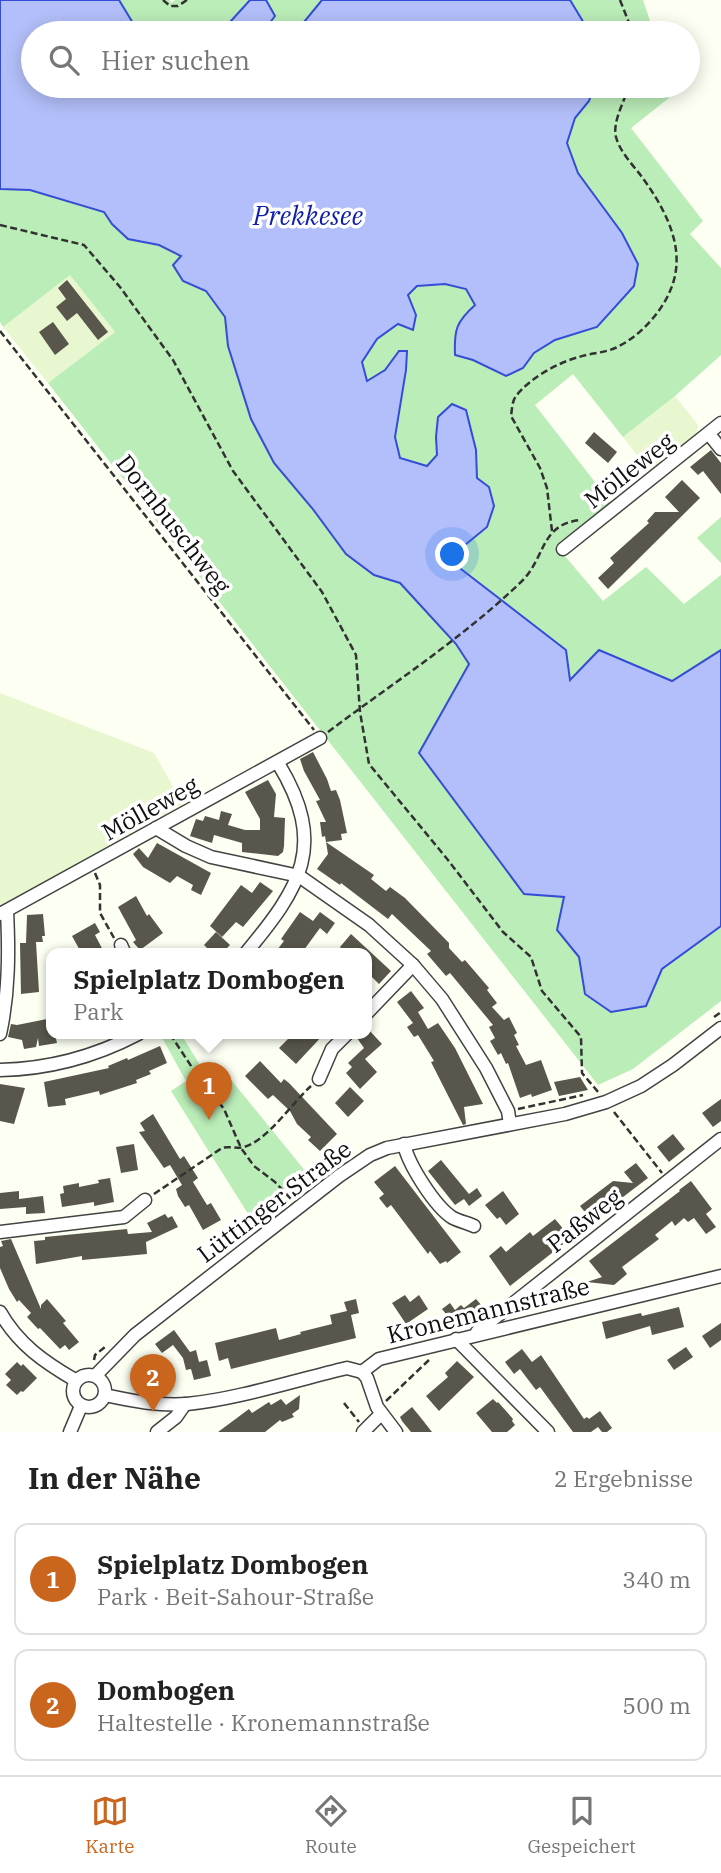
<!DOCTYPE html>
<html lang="de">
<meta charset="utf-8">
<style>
:root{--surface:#fff;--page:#f2f2f2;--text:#222;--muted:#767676;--line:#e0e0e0;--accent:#ca651d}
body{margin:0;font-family:"IBM Plex Serif",serif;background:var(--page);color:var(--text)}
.you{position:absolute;left:453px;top:555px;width:24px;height:24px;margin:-18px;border:5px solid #fff;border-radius:50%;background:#1a73e8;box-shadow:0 0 0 10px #1a73e833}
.badge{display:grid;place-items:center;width:46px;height:46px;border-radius:50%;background:var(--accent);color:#fff;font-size:23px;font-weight:700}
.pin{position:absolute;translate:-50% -58px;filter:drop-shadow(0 2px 4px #0008)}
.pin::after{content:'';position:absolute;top:37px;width:24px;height:21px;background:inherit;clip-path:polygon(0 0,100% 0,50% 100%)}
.popup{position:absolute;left:46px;top:948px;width:326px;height:91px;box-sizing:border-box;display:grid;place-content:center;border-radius:14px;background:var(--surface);filter:drop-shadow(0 2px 5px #0005);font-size:23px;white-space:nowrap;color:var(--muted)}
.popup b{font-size:26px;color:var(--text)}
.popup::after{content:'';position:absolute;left:50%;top:100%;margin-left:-14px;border:14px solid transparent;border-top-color:var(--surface)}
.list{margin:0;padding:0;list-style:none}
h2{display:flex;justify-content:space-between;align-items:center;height:91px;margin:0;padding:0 28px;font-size:30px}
h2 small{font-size:23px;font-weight:400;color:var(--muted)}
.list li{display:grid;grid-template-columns:46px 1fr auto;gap:21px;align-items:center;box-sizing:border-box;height:112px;margin:0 14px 14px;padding:0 14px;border:2px solid var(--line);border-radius:14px}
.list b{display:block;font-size:26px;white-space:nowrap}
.list p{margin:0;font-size:23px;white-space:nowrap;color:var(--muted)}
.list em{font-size:23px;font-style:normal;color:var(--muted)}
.icon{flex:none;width:38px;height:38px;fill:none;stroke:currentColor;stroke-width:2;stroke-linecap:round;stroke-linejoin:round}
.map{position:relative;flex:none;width:721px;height:1432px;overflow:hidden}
.search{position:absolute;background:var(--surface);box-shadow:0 4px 18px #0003;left:21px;right:21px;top:21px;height:77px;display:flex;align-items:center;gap:18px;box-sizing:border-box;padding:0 24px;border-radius:38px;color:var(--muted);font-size:26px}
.sheet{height:343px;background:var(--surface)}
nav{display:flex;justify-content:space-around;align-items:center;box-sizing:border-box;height:98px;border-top:2px solid var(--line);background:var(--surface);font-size:19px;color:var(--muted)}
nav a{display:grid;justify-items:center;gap:4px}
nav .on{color:var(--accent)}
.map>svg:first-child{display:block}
.farmland{fill:#e8f7d0}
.green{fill:#bbedb8}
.water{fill:#b3bffa;stroke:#354cd6;stroke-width:2}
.building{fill:#59574b}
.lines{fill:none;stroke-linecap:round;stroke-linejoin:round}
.minor-casing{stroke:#434343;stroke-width:15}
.path{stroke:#323232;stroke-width:2.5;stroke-dasharray:7 3.5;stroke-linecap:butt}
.minor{stroke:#fff;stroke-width:12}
.labels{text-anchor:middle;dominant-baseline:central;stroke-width:7;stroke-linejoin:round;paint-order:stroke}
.street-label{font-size:24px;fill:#101010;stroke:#fff}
.water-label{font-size:26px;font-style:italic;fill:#0f1fab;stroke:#fff}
</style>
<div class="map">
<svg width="721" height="1432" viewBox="0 0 721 1432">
<rect width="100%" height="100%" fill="#fcfff2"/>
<!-- farmland -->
<g class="farmland">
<polygon points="70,275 115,332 48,383 3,327"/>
<polygon points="675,396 698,425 696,438 651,473 623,437"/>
<polygon points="0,693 154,753 184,806 0,908"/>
</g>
<!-- green -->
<g class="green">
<polygon points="0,0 170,0 171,3 175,0 643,0 654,33 33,33 33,86 671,86 674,94 631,128 703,221 690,234 721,268 721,355 675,396 623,437 573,374 535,405 612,504 558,548 603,601 646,567 684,604 721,575 721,1001 633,1069 598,1085 48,383 115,332 70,275 3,327 0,322"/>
<polygon points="721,517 721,563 697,538"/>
<polygon points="163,1034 181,1034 203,1070 215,1062 219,1065 306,1172 250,1217 171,1091 186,1081 161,1036"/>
</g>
<!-- water -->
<g class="water">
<path d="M 0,0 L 119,0 L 139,33 L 33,33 L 33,86 L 594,86 L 589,101 L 575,118 L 567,143 L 578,173 L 622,233 L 638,264 L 634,286 L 597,327 L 555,340 L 534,353 L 523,368 L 506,376 L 473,360 L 455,355 C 454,330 456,322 475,305 L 466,289 L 445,284 L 417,286 L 408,295 L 416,315 L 413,330 L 398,324 L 377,339 L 362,362 L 367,381 L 385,370 L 399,351 L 407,351 L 406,370 L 395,437 L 400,458 L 427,466 L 437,455 L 436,437 L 438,417 L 452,404 L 466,410 L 476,450 L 477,478 L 489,487 L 494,506 L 487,527 L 448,559 L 566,650 L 570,680 L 599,650 L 672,681 L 721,650 L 721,926 L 662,969 L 646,1006 L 611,1012 L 585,994 L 579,957 L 557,930 L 564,897 L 524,894 L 419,753 L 469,664 L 456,644 L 400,583 L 374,575 L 346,554 L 312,508 L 274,463 L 251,419 L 228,346 L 225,317 L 206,291 L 183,281 L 173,265 L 181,256 L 159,245 L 128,239 L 112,224 L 104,212 L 30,190 L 0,189 Z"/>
<polygon points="250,0 266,0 275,16 262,33 220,33"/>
<polygon points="322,0 570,0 590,33 289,33 300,27"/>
</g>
<!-- building -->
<g class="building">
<polygon points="67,280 108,332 98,340 77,313 67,321 56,307 66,299 58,288"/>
<polygon points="53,322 69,344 55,355 39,332"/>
<polygon points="594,432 617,452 608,463 585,443"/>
<polygon points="711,450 721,463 721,494 703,471 698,475 690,467"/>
<polygon points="682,480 700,498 608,589 598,578 614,563 610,558 649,523 647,521 655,512 679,512 665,497"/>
<polygon points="313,752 327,779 331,791 336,790 340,800 347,833 341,834 342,840 326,842 325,836 322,837 320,822 326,822 316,801 320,800 304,771 300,759"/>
<polygon points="268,780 276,794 274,817 285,818 284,846 283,852 278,856 242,852 242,843 214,835 212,843 190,836 196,819 203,821 205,816 219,820 221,811 232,814 228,825 245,830 260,830 260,819 245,792"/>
<polygon points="326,842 374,875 371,879 386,891 390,887 405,898 449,943 449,948 462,962 465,960 489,988 487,990 497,1003 492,1007 504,1020 509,1017 517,1033 514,1035 519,1045 516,1046 526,1065 541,1060 552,1090 532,1097 531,1094 520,1098 508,1063 506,1064 501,1053 498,1055 490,1041 495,1038 489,1027 493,1025 450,973 446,976 427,954 431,951 392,914 388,919 341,883 340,885 317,869 328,854"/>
<polygon points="157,843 211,873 201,895 191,890 193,885 177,876 170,883 143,867 133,854 139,848 148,858"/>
<polygon points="260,882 273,891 243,927 236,922 222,937 210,926 241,885 252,893"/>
<polygon points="136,896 147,916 149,914 163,933 140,950 133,942 136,940 118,907"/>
<polygon points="300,912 313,921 320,912 335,923 327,934 320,928 301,954 274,954 284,941 281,939"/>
<polygon points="43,914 45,936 42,936 43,942 36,942 39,992 21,994 20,943 26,943 27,915"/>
<polygon points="95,923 100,932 95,935 105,954 82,954 72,936"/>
<polygon points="216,932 230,945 221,954 213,954 204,945"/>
<polygon points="351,934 391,971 379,984 367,972 367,954 347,954 340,947"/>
<polygon points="411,991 424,1008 418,1012 428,1029 438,1023 455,1048 483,1104 464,1107 466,1124 463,1125 431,1062 434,1061 418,1035 414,1037 407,1027 413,1023 397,1002"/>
<polygon points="52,1018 52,1034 55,1034 57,1043 39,1046 38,1038 36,1047 24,1049 22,1040 8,1037 11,1024 17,1025"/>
<polygon points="368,1029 382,1044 365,1059 377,1072 360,1089 346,1073 352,1067 348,1063 364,1048 357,1038 362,1034 367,1034"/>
<polygon points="293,1034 324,1034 296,1064 279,1048"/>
<polygon points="160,1046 167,1063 149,1071 151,1074 136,1080 137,1083 100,1095 99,1091 65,1099 66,1105 48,1107 44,1082 109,1068 108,1066 127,1058 128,1060"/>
<polygon points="260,1061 281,1083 284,1079 289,1083 337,1134 320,1151 308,1140 311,1137 297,1124 290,1111 273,1095 268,1099 245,1076"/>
<polygon points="580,1077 588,1090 559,1096 554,1082"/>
<polygon points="0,1084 25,1088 14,1124 0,1121"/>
<polygon points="350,1087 364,1101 348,1117 335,1103"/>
<polygon points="721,1099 721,1121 713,1127 702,1113"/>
<polygon points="153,1114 180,1159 184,1156 198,1178 193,1182 207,1205 211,1203 221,1220 203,1230 189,1205 185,1207 178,1196 176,1189 182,1185 170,1165 164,1168 139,1132 145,1131 140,1123"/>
<polygon points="673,1134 685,1149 669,1162 657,1147"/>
<polygon points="134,1144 138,1170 121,1173 116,1147"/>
<polygon points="441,1160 469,1194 477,1188 482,1196 469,1206 464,1199 455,1205 428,1171"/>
<polygon points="636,1163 648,1178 623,1197 623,1202 618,1201 592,1221 580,1206 613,1181 633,1183 624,1172"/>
<polygon points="395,1166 461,1252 447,1263 446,1261 440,1264 430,1251 428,1254 391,1205 387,1208 379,1198 384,1194 374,1182"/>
<polygon points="110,1178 114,1202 94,1206 94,1202 62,1207 60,1194 64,1193 63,1186 79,1183 79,1187 99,1183 98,1180"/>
<polygon points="691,1181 712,1209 706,1214 716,1227 706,1234 694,1218 688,1222 684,1218 675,1226 672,1221 655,1235 659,1239 622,1267 627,1274 614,1285 587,1282 602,1277 589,1261 680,1191 679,1190"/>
<polygon points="19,1191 19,1199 43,1196 45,1213 26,1214 26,1207 0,1209 0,1193"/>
<polygon points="503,1191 519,1214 506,1225 500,1217 497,1219 485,1205"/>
<polygon points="165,1214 168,1218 172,1216 178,1227 146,1242 147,1254 82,1260 82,1256 36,1264 34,1241 45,1240 45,1237 127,1229 128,1234 152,1232 147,1223"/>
<polygon points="555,1219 571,1238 510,1286 489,1256 501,1246 506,1252 530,1232 533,1236"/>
<polygon points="11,1239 41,1309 41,1305 47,1299 66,1321 63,1323 79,1342 69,1350 65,1345 60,1349 40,1328 38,1329 27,1317 31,1313 19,1300 17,1302 9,1289 0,1268 0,1247 3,1246 1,1241"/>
<polygon points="405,1295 410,1302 419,1295 428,1309 406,1324 392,1303"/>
<polygon points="356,1299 359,1313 351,1315 356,1338 231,1369 228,1358 219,1361 215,1343 276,1328 279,1340 301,1334 300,1332 332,1324 330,1315 347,1311 344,1302"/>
<polygon points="476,1299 483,1307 457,1328 442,1309 450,1303 455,1310 461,1305 464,1308"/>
<polygon points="679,1307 684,1327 652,1335 650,1326 606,1339 602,1322 641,1313 642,1316"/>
<polygon points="721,1323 721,1340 710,1348 702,1336"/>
<polygon points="174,1330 190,1352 196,1350 199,1362 207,1360 211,1376 194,1380 191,1369 186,1370 183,1358 173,1345 162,1353 155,1344"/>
<polygon points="686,1347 693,1357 674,1370 667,1360"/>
<polygon points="522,1349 532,1362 541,1355 584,1419 587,1417 589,1419 600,1411 612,1428 607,1432 602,1432 598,1427 591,1432 573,1432 540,1387 536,1390 520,1369 514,1374 505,1362"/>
<polygon points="457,1361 474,1377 439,1411 426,1396 448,1377 445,1373"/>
<polygon points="17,1362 21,1366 23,1364 37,1378 23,1392 21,1391 17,1395 6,1385 11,1380 5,1374"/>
<polygon points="300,1395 299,1409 292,1414 294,1417 282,1422 280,1420 265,1432 218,1432 249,1409 252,1413 269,1402 271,1405 281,1399 286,1405"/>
<polygon points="493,1399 497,1403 498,1402 513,1419 512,1421 515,1425 507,1432 492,1432 476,1413"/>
<polygon points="412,1407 421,1418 432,1432 411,1432 402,1421 400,1417"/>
</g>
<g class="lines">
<!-- minor casing -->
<g class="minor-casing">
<g id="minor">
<polyline points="709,434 721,449"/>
<polyline points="563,549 721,423"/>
<polyline points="156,828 186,846 211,857 299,876 369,925 413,965 442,999 486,1068 508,1111 510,1124"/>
<polyline points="0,914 320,738"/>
<polyline points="121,945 125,954"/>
<path d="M 245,954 C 301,887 328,845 278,763"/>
<polyline points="366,1014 413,965"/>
<path d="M 0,1034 C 9,993 9,952 7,911"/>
<path d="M 0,1070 C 49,1069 94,1057 138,1034"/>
<polyline points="319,1079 332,1049 347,1034"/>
<path d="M 404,1144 C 408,1164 435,1207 453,1218 C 459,1221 467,1223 474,1226"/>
<polyline points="0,1232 124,1217 145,1200"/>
<path d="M 0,1312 C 18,1344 44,1362 75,1380"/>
<polyline points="477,1332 721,1139"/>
<polyline points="456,1339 548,1432"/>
<polyline points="362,1372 379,1359 721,1276"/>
<polyline points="362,1372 367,1378 377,1407 396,1432"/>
<circle cx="89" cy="1391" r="16"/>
<polyline points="96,1375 135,1335 339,1176 370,1155 387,1148 565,1114 606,1102 641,1086 673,1065 721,1028"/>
<path d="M 105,1395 C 132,1401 159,1406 187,1404 C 238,1399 296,1380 347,1368 L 362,1372"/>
<polyline points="70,1432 81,1406"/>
<polyline points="157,1432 176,1417 185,1404"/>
<polyline points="363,1432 381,1414"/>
</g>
</g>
<!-- path -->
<g class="path">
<polyline points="163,0 170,6 178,6 187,0"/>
<polyline points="620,0 633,33"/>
<polyline points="0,225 84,245 120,287 173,360 233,471 322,592 356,655 360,712 369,764 448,860 503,932 531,957 542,991 581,1037 582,1073 599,1093"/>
<polyline points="0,331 314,730"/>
<path d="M 552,531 L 547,488 L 540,468 L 511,416 C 512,410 512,401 516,396 C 530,378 557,363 579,357 C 591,353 604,353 615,348 C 638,338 661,313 670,291 C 688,251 666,210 642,177 C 633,165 620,152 616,137 C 612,122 625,100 629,86"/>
<path d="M 328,732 C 393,683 463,638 522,581 C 546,557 540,524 581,520"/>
<polyline points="95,873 100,885 100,913 114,938"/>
<polyline points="714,1017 721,1012"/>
<polyline points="170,1034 197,1075 224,1109 241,1148 254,1166 275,1182 292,1200"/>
<polyline points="518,1109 583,1095"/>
<polyline points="614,1112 662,1173"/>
<path d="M 154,1194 L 222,1148 C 229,1146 237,1149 244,1147 C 268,1140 292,1103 311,1086"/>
<polyline points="94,1360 95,1355 105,1347"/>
<polyline points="386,1401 429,1360"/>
<polyline points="344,1403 359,1422"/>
</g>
<!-- minor -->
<use href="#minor" class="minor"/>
</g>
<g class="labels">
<!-- street labels -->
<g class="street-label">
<text transform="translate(629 470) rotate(-38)">Mölleweg</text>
<text transform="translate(174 524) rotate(52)">Dornbuschweg</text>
<text transform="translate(150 808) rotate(-29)">Mölleweg</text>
<text transform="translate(274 1201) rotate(-37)">Lüttinger Straße</text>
<text transform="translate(584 1220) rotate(-38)">Paßweg</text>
<text transform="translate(488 1310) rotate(-14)">Kronemannstraße</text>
</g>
<!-- water labels -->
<g class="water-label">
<text x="308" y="215">Prekkesee</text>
</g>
</g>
</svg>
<div class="you"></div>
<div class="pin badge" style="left:209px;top:1120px">1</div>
<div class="popup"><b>Spielplatz Dombogen</b>Park</div>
<div class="pin badge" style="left:153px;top:1412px">2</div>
<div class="search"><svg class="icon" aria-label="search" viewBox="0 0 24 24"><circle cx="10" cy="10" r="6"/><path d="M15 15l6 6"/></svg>Hier suchen</div>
</div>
<section class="sheet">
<h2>In der Nähe<small>2 Ergebnisse</small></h2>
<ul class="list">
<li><span class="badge">1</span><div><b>Spielplatz Dombogen</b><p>Park · Beit-Sahour-Straße</p></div><em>340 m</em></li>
<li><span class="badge">2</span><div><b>Dombogen</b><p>Haltestelle · Kronemannstraße</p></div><em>500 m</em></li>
</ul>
</section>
<nav>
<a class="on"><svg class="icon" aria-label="map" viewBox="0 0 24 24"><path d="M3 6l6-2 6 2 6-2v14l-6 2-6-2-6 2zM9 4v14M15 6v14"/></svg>Karte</a>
<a><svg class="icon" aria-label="directions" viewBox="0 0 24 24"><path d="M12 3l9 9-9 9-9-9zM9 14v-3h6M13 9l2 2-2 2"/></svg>Route</a>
<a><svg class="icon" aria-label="saved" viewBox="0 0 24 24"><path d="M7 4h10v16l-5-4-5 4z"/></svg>Gespeichert</a>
</nav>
